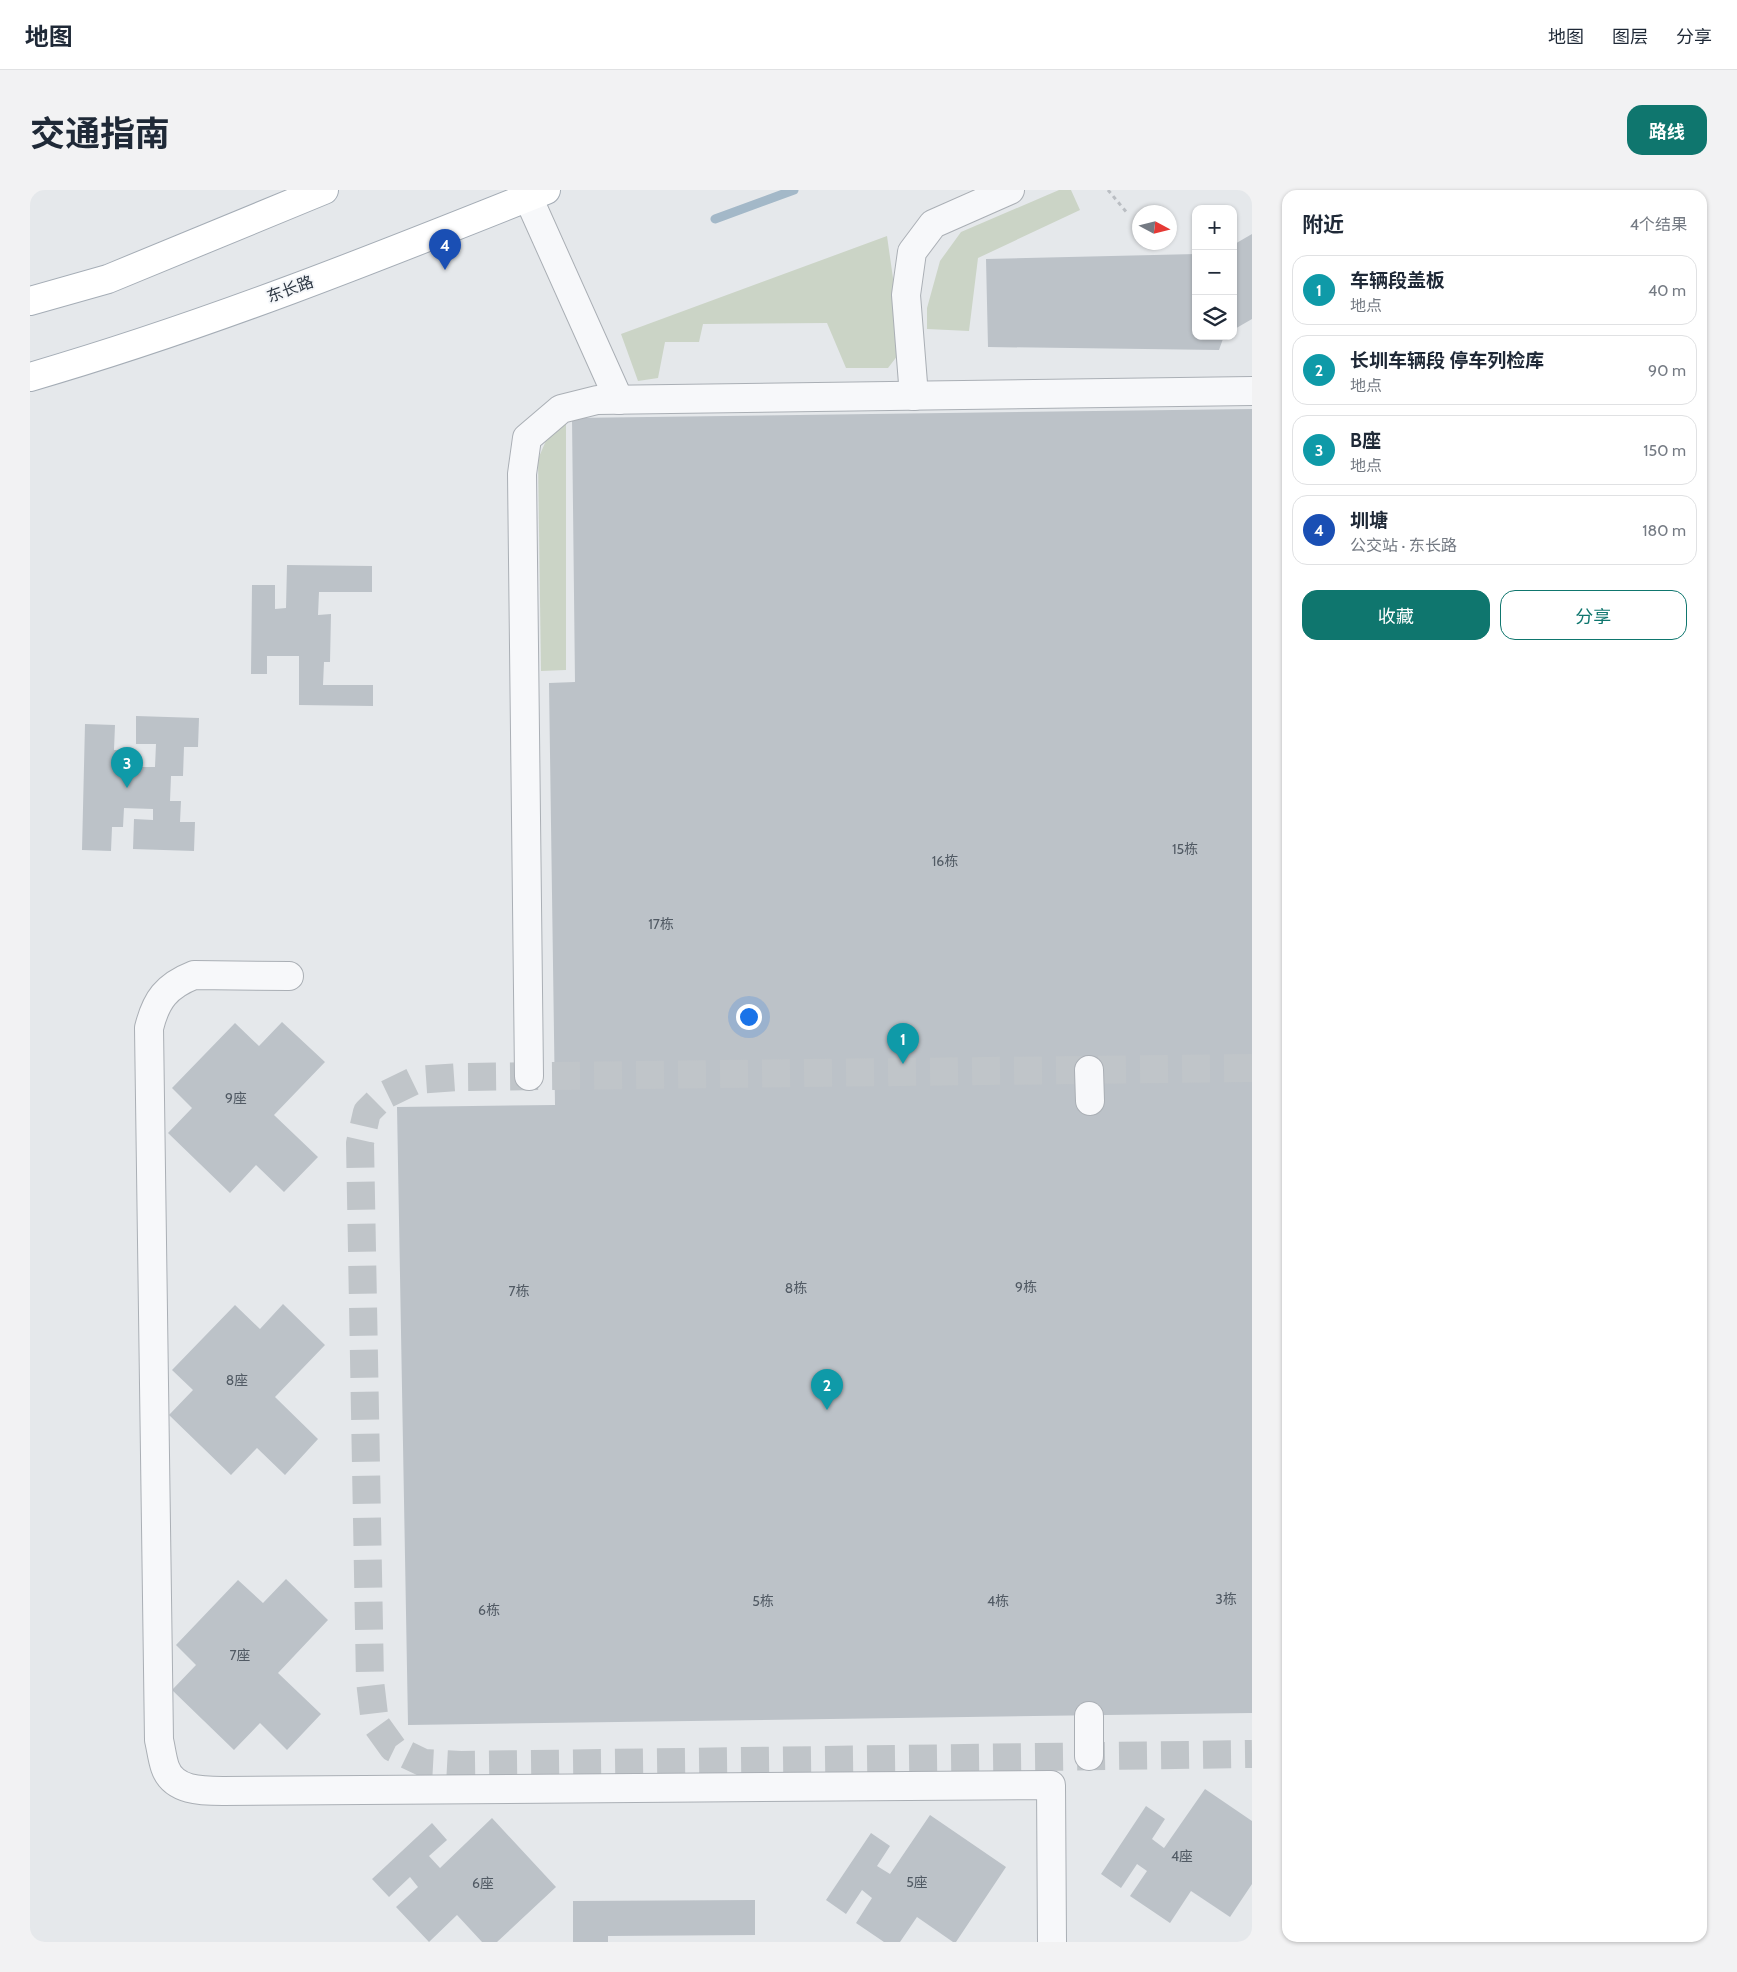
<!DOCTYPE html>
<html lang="zh">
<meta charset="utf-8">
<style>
:root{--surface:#fff;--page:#f2f2f3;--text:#1f2937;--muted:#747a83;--line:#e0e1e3;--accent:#0f766e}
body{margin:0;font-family:Cabin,"Noto Sans SC",sans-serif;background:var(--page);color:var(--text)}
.controls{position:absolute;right:15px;top:15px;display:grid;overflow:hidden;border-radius:10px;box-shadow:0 1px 4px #0004}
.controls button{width:45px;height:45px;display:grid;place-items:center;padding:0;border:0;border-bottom:1px solid var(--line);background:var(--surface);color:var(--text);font:25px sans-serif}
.compass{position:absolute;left:1102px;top:15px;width:45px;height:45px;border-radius:50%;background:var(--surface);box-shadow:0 1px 4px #0004;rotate:97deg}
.you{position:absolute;left:718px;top:826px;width:18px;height:18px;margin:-12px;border:4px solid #fff;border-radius:50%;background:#1a73e8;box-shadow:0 0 0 8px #1a73e833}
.badge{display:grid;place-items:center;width:32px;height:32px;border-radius:50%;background:var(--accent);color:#fff;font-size:16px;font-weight:700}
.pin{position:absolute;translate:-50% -41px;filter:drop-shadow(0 1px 2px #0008)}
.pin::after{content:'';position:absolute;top:26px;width:18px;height:15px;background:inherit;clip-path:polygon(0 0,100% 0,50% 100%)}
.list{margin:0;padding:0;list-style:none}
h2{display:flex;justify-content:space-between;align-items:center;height:65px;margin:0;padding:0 20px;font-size:21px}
h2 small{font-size:16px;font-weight:400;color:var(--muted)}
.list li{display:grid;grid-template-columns:32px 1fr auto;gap:15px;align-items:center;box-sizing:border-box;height:70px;margin:0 10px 10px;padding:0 10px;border:1px solid var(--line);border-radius:15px}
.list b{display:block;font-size:19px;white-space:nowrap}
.list p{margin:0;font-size:16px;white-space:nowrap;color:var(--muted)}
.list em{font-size:16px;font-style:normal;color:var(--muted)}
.actions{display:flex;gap:10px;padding:15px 20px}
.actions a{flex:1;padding:11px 0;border:1px solid var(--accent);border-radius:15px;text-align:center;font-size:18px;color:var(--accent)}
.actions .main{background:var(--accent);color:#fff}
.icon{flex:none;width:28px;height:28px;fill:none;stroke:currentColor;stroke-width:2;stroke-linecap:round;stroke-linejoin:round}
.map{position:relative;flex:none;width:1222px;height:1752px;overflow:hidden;border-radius:15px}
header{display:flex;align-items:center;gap:30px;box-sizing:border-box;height:70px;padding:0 25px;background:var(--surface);border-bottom:1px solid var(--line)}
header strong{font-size:24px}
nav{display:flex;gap:28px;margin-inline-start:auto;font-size:18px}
.intro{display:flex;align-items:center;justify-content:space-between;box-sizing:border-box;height:120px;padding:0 30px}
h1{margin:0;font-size:35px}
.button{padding:12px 22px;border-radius:15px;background:var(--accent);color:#fff;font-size:18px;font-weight:700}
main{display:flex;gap:30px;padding:0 30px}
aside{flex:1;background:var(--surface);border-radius:15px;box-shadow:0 1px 4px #0004}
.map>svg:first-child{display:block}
.green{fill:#cbd4c6}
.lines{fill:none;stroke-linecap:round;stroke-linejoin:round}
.stream{stroke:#a3b8c8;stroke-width:9}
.building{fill:#bcc2c8}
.minor-tunnel{stroke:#c0c5c9;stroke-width:28;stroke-dasharray:28 14;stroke-linecap:butt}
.minor-casing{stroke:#aaafb5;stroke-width:30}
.major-casing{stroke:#a5adb6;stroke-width:30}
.path{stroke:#babec3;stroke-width:3;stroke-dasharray:4 4;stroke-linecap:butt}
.minor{stroke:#f7f8fa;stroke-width:28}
.major{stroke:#fff;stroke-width:28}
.labels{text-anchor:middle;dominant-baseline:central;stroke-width:4;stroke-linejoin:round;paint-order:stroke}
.number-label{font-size:14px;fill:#515a64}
.street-label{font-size:16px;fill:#2d3743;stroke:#f4f6f9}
</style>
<header>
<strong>地图</strong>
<nav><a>地图</a><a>图层</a><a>分享</a></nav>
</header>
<div class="intro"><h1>交通指南</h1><a class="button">路线</a></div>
<main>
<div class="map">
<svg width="1222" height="1752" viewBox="0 0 1222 1752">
<rect width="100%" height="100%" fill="#e5e8eb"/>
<!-- green -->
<g class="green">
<polygon points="1029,0 1041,0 1050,20 948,68 939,141 897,139 897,118 910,71 931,42"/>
<polygon points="857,46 868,123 868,165 858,178 816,178 797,133 673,134 669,152 635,152 628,188 608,191 591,144"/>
<polygon points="536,233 536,480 511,481 508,269 518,246"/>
</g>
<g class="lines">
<!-- stream -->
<polyline class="stream" points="685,29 764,0"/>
</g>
<!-- building -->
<g class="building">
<polygon points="1222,44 1222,129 1203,140 1203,55"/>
<polygon points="1166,64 1166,146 1194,146 1189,160 958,157 956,69"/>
<polygon points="1222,219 1222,1523 378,1535 367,917 525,915 519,493 545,492 542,228"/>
<polygon points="257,375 342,376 342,402 289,402 288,425 301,424 300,472 294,472 293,495 343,495 343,516 269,515 269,466 237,466 237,484 221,484 222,395 245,395 245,419 256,418"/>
<polygon points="106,526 169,528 168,557 154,557 153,586 141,586 140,611 151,611 150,632 165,632 164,661 103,659 104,629 123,630 123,619 94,618 93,637 82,637 81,661 52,660 55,534 85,535 84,560 96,560 95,577 125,577 126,554 106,554"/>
<polygon points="252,832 295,872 244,925 288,967 254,1002 226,975 200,1003 138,943 162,918 142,898 205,833 229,856"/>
<polygon points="253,1114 295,1155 245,1207 288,1249 255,1285 227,1258 201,1285 139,1225 163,1200 142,1180 205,1115 230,1139"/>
<polygon points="256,1389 298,1430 248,1483 291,1524 257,1560 230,1533 204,1560 142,1500 166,1475 146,1455 208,1390 233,1413"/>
<polygon points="1175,1599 1222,1631 1222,1694 1200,1727 1161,1701 1140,1733 1100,1706 1117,1681 1107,1674 1091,1698 1071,1684 1116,1616 1135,1629 1122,1649 1134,1658"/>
<polygon points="900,1625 976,1677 926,1752 923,1752 887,1727 870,1752 854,1752 826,1733 842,1708 832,1700 816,1724 796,1710 841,1643 860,1656 847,1676 860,1684"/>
<polygon points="462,1628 526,1697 467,1752 452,1752 427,1725 399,1752 366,1717 388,1697 380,1687 359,1707 342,1689 402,1633 417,1650 399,1666 410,1678"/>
<polygon points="725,1710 725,1745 578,1746 578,1752 543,1752 543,1711"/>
</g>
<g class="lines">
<!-- minor-tunnel -->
<polyline class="minor-tunnel" points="1222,878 430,887 386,890 353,906 337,922 330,953 340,1491 345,1533 363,1558 394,1573 431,1575 1222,1564"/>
<!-- minor casing -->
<g class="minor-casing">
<g id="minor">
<polyline points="498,7 589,210"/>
<polyline points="884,206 876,105 882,62 903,34 980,0"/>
<path d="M 259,786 L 164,785 C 136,796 126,810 119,838 L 129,1550 C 131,1558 132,1568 135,1577 C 143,1601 172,1601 193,1601 L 1021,1595 L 1022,1752"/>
<polyline points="1059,880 1060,911"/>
<polyline points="499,886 492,284 497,248 531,219 567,210 1222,201"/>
<polyline points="1059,1526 1059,1566"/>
</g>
</g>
<!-- major casing -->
<g class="major-casing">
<g id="major">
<polyline points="0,111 78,89 294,0"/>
<path d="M 0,187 C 176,136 346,68 516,0"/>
</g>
</g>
<!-- path -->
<polyline class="path" points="1078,0 1098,24"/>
<!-- minor -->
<use href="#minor" class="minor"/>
<!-- major -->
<use href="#major" class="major"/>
</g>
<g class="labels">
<!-- number labels -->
<g class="number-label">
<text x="1155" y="659">15栋</text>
<text x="915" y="671">16栋</text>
<text x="631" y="734">17栋</text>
<text x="206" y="908">9座</text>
<text x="996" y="1097">9栋</text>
<text x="766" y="1098">8栋</text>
<text x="489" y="1101">7栋</text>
<text x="207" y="1190">8座</text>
<text x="1196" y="1409">3栋</text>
<text x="733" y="1411">5栋</text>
<text x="968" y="1411">4栋</text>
<text x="459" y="1420">6栋</text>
<text x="210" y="1465">7座</text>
<text x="1152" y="1666">4座</text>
<text x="887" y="1692">5座</text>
<text x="453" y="1693">6座</text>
</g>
<!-- street labels -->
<g class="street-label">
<text transform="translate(260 99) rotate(-20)">东长路</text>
</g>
</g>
</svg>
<div class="controls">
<button>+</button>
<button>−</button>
<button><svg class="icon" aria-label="layers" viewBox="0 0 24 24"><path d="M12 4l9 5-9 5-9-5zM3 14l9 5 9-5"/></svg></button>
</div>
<svg class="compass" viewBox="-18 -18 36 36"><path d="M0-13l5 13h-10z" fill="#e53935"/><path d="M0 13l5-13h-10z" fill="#747a83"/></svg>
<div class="you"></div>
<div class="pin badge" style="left:873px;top:874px;background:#0f9aa8">1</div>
<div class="pin badge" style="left:797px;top:1220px;background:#0f9aa8">2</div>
<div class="pin badge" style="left:97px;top:598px;background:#0f9aa8">3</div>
<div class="pin badge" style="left:415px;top:80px;background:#1a4fb4">4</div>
</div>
<aside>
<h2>附近<small>4个结果</small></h2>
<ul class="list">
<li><span class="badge" style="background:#0f9aa8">1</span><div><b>车辆段盖板</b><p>地点</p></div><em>40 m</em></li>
<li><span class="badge" style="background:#0f9aa8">2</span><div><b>长圳车辆段 停车列检库</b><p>地点</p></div><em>90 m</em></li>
<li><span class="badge" style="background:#0f9aa8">3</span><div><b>B座</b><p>地点</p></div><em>150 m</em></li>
<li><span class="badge" style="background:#1a4fb4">4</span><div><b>圳塘</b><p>公交站 · 东长路</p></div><em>180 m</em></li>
</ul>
<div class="actions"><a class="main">收藏</a><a>分享</a></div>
</aside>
</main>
